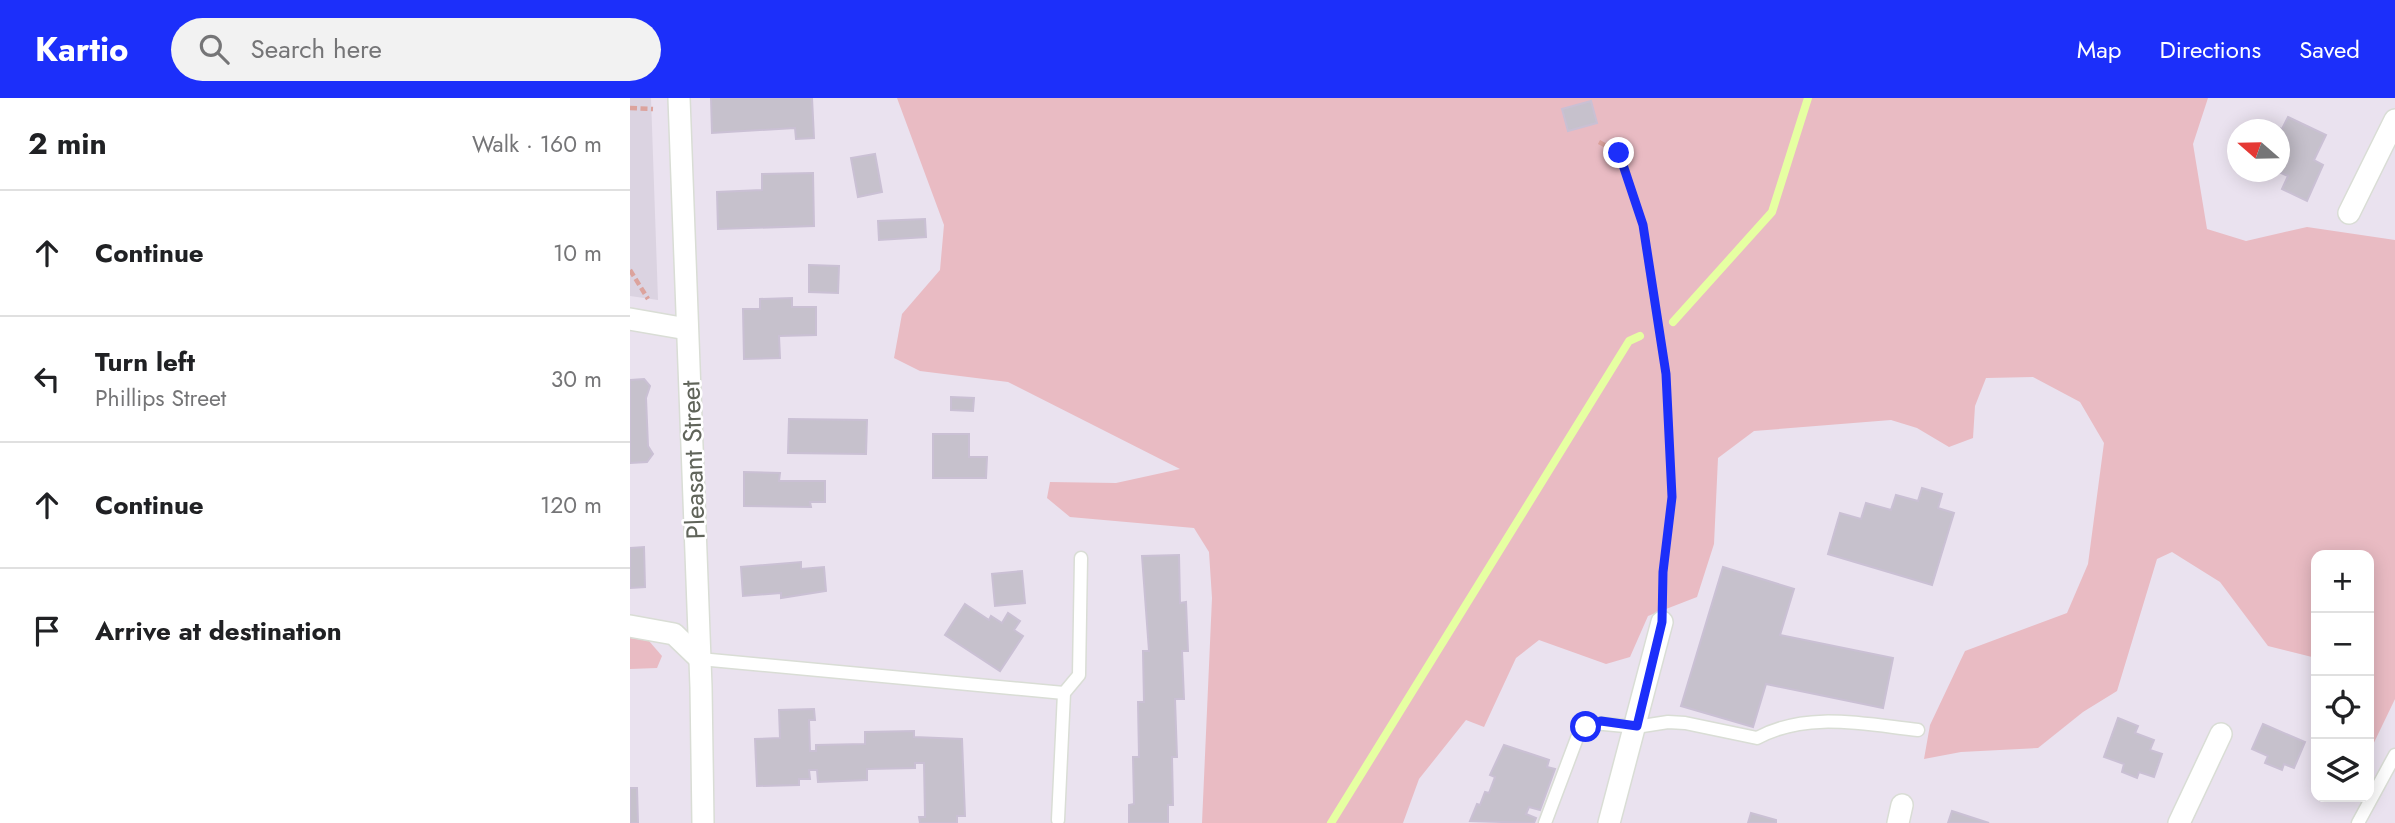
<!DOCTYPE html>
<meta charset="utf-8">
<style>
:root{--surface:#fff;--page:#f2f2f2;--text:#202124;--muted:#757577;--line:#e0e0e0;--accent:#1c2ffa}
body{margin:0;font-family:Jost,sans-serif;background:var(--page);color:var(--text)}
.controls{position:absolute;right:21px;bottom:21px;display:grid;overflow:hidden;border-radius:14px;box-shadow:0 4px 18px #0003}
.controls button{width:63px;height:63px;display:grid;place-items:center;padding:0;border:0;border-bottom:2px solid var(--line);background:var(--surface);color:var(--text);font:35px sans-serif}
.compass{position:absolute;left:1597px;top:21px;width:63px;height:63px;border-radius:50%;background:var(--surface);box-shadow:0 4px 18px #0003;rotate:290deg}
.stop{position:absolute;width:21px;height:21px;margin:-16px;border:5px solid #1c2ffa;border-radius:50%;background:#fff}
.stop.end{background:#1c2ffa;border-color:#fff;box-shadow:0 2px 7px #0008}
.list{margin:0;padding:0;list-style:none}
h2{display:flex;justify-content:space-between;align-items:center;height:91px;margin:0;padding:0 28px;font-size:30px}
h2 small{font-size:23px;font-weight:400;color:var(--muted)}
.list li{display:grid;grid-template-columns:46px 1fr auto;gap:21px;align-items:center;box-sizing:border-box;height:126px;padding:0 28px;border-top:2px solid var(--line)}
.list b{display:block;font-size:26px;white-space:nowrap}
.list p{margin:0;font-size:23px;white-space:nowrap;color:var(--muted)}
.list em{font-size:23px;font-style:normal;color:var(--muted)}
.icon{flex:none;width:38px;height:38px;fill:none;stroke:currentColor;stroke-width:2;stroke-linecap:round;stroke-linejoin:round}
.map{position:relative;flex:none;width:1765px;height:725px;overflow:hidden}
header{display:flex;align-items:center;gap:42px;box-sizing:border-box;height:98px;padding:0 35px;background:var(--accent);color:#fff}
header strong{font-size:33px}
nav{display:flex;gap:38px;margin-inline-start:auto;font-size:24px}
.search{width:490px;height:63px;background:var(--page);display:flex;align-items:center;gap:18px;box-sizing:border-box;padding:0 24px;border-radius:38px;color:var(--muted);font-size:26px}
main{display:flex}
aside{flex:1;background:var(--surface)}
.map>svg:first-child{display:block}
.education{fill:#dbd3e1}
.green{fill:#e9bbc3}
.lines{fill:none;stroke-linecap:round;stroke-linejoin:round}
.stream{stroke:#e6ffa2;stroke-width:8}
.building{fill:#c6c1cc;stroke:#cac0d4;stroke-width:2}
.service-casing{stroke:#d9ddd5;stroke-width:15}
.minor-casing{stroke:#d9ddd5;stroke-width:24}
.tertiary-casing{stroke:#d9ddd5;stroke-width:24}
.path{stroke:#dca39d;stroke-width:4.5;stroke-dasharray:7 3.5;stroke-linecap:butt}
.service{stroke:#fff;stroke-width:12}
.minor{stroke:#fff;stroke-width:21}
.tertiary{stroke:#fff;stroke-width:21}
.route{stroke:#1c2ffa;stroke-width:9}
.labels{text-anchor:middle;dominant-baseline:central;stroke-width:5;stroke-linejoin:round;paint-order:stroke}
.street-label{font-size:26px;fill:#60645a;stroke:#fff}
</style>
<header>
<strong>Kartio</strong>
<div class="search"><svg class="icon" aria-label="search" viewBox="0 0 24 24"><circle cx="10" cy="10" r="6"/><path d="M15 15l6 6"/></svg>Search here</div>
<nav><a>Map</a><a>Directions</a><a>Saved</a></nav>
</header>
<main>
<aside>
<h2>2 min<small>Walk · 160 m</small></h2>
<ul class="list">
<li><svg class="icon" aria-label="ahead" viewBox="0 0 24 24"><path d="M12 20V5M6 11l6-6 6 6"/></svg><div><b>Continue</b></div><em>10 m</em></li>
<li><svg class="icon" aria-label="left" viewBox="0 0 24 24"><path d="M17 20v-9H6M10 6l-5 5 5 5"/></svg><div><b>Turn left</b><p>Phillips Street</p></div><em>30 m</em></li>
<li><svg class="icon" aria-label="ahead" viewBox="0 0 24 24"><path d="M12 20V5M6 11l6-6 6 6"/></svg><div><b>Continue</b></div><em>120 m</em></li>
<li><svg class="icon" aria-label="arrive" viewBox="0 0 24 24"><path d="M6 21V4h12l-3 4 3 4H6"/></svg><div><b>Arrive at destination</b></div></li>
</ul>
</aside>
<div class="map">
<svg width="1765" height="725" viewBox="0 0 1765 725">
<rect width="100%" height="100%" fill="#eae2ef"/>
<!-- education -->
<polygon class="education" points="0,0 21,0 28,202 0,198"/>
<!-- green -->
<g class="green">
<polygon points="267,0 1578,0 1563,46 1577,131 1616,143 1677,129 1765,142 1765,601 1739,655 1739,457 1686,457 1686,560 1638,548 1590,484 1542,454 1527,461 1487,593 1453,614 1408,650 1331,654 1294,661 1300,627 1335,553 1437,515 1458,466 1474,345 1450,304 1403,279 1356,280 1345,308 1343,340 1319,349 1287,330 1261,322 1124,333 1088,360 1084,446 1067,499 1018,518 1000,559 976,566 909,542 886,560 854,629 836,622 789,681 773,725 572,725 582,500 579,454 564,430 440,419 417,400 420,384 486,385 550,371 378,284 290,273 264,260 272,216 310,172 314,127"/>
<polygon points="0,540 19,543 32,558 27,570 0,571"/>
</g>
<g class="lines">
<!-- stream -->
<g class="stream">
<polyline points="1043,224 1142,114 1178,0"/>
<polyline points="701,725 999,243 1010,238"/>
</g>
</g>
<!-- building -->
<g class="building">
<polygon points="81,0 182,0 184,40 166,41 165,30 82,35"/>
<polygon points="961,3 967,25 938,33 932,11"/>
<polygon points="1658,19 1696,37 1684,62 1693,67 1677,103 1652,91 1658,78 1649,74 1650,32 1646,32 1647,29 1652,31"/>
<polygon points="245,56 252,94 228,99 221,60"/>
<polygon points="183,75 184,128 88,131 87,94 132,92 132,76"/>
<polygon points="295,121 296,139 249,142 248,123"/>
<polygon points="179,167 209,168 208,195 179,194"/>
<polygon points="162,200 162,209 186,209 186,237 149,238 150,260 114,261 113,211 130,211 130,201"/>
<polygon points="14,281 20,288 16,300 18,348 23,356 17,364 0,365 0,282"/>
<polygon points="321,299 344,300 343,313 321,312"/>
<polygon points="159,321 237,322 236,356 158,355"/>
<polygon points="303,336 339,336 339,359 357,359 356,380 303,380"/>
<polygon points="114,374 150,375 149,383 195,383 195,404 180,404 181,409 114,408"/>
<polygon points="1292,390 1312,396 1308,410 1324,415 1302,487 1198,456 1210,415 1231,421 1236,405 1261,412 1266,397 1288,403"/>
<polygon points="14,449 15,489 0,490 0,450"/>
<polygon points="549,457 550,505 556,504 558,553 552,553 554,601 545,601 547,659 542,659 543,707 538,707 538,725 499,725 499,707 504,706 503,659 509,659 508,604 514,604 513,553 519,553 512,458"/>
<polygon points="171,464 171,471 194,469 196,493 151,500 151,495 113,498 111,469"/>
<polygon points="1093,469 1164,491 1150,537 1263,560 1253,610 1136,586 1123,629 1051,608"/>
<polygon points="392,473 395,505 365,508 362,476"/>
<polygon points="335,506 359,522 361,518 372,525 378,515 390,523 384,532 393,538 370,573 315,537"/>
<polygon points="184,611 185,622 179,622 180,653 186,653 186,647 235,646 235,634 284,633 284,639 332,641 335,718 327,718 327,725 290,725 289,719 295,719 294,665 285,665 285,670 237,671 237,682 188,684 187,672 179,672 180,681 169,681 169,687 127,688 125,641 150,640 149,612"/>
<polygon points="1488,620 1508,628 1505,635 1524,642 1520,652 1532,656 1524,679 1509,674 1507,680 1492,674 1494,666 1474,659"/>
<polygon points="1633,626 1675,644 1664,670 1654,666 1652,672 1635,665 1638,658 1622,651"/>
<polygon points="874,647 919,662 917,669 925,671 910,712 899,709 896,716 906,720 904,725 840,723 847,706 850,707 855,694 859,695 865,679 860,677"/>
<polygon points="0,690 7,690 8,725 0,725"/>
<polygon points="1322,713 1359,725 1318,725"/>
<polygon points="1121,715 1146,722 1146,725 1118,725"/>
</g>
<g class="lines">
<!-- service casing -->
<g class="service-casing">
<g id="service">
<polyline points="70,561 434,595"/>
<polyline points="428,722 434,595 449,577 451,460"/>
<path d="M 915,725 L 947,640 L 963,625 L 1006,629 L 1038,624 L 1055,625 L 1127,640 C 1177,613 1233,626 1288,632"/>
<polyline points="1728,725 1765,657"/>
</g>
</g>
<!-- minor casing -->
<g class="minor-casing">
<g id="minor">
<polyline points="1719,115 1765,22"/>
<polyline points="0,221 57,231"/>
<polyline points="0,528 44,536 70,561"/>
<polyline points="979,725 1032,524"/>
<polyline points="1268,725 1272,707"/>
<polyline points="1549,725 1591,636"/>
</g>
</g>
<!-- tertiary casing -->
<g class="tertiary-casing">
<polyline id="tertiary" points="49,0 71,589 73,725"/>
</g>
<!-- path -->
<g class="path">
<polyline points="0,10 23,11"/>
<polyline points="969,44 989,55 997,71 1013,127 1036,276 1042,399 1032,501"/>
<polyline points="0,172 18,201"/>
</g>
<!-- service -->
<use href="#service" class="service"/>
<!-- minor -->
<use href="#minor" class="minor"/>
<!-- tertiary -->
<use href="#tertiary" class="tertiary"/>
</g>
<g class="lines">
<!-- route -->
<polyline class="route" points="956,629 971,623 1007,628 1032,524 1033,474 1042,399 1036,276 1013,127 989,55"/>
</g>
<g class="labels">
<!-- street labels -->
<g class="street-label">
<text transform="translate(63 362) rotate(-92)">Pleasant Street</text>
</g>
</g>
</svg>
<div class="controls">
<button>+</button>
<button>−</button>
<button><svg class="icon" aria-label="locate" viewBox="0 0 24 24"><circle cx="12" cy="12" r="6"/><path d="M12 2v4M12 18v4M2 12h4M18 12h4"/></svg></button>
<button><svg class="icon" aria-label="layers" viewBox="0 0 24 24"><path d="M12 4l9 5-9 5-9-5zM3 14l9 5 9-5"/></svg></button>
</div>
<svg class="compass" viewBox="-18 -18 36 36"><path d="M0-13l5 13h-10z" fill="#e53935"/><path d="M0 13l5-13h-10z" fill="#757577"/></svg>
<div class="stop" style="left:956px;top:629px"></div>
<div class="stop end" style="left:989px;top:55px"></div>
</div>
</main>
